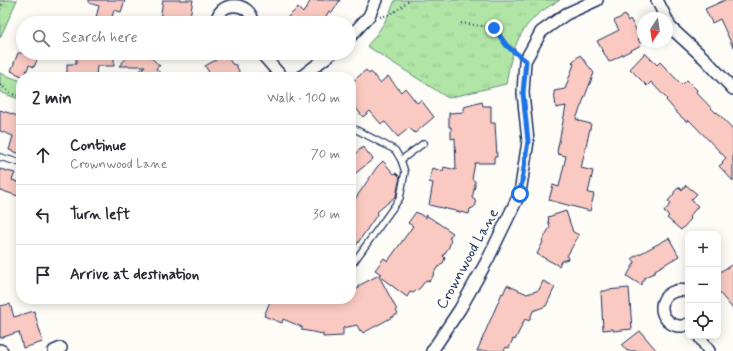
<!DOCTYPE html>
<meta charset="utf-8">
<style>
:root{--surface:#fff;--page:#f2f2f3;--text:#2b2b33;--muted:#7c7c81;--line:#e1e1e2}
body{margin:0;font-family:Mynerve,sans-serif;background:var(--page);color:var(--text)}
.controls{position:absolute;right:12px;bottom:12px;display:grid;overflow:hidden;border-radius:8px;box-shadow:0 2px 10px #0003}
.controls button{width:36px;height:36px;display:grid;place-items:center;padding:0;border:0;border-bottom:1px solid var(--line);background:var(--surface);color:var(--text);font:20px sans-serif}
.compass{position:absolute;left:637px;top:12px;width:36px;height:36px;border-radius:50%;background:var(--surface);box-shadow:0 2px 10px #0003;rotate:193deg}
.stop{position:absolute;width:12px;height:12px;margin:-9px;border:3px solid #1a73e8;border-radius:50%;background:#fff}
.stop.end{background:#1a73e8;border-color:#fff;box-shadow:0 1px 4px #0008}
.list{margin:0;padding:0;list-style:none}
h2{display:flex;justify-content:space-between;align-items:center;height:52px;margin:0;padding:0 16px;font-size:17px}
h2 small{font-size:13px;font-weight:400;color:var(--muted)}
.list li{display:grid;grid-template-columns:26px 1fr auto;gap:12px;align-items:center;box-sizing:border-box;height:60px;padding:0 16px;border-top:1px solid var(--line)}
.list b{display:block;font-size:15px;white-space:nowrap}
.list p{margin:0;font-size:13px;white-space:nowrap;color:var(--muted)}
.list em{font-size:13px;font-style:normal;color:var(--muted)}
.icon{flex:none;width:22px;height:22px;fill:none;stroke:currentColor;stroke-width:2;stroke-linecap:round;stroke-linejoin:round}
.map{position:relative;flex:none;width:733px;height:351px;overflow:hidden}
.search{position:absolute;background:var(--surface);box-shadow:0 2px 10px #0003;left:16px;top:16px;width:340px;height:44px;display:flex;align-items:center;gap:10px;box-sizing:border-box;padding:0 14px;border-radius:22px;color:var(--muted);font-size:15px}
.panel{position:absolute;background:var(--surface);box-shadow:0 2px 10px #0003;left:16px;top:72px;width:340px;height:232px;border-radius:16px}
.map>svg:first-child{display:block}
.park{fill:url(#park-tufts);stroke:#668a82}
.building{fill:#facac2;stroke:#1b2f5e}
.lines{fill:none;stroke-linecap:round;stroke-linejoin:round}
.service-casing{stroke:#1b2f5e;stroke-width:8}
.minor-casing{stroke:#1b2f5e;stroke-width:14}
.path{stroke:#1b2f5e;stroke-width:2;stroke-dasharray:1 3;stroke-linecap:butt}
.service{stroke:#fdfcf7;stroke-width:5.5}
.minor{stroke:#fdfcf7;stroke-width:11}
.route{stroke:#1a73e8;stroke-width:5}
.labels{text-anchor:middle;dominant-baseline:central;stroke-width:3;stroke-linejoin:round;paint-order:stroke}
.street-label{font-size:15px;fill:#1b2f5e;stroke:#fdfcf7}
</style>
<div class="map">
<svg width="733" height="351" viewBox="0 0 733 351">
<defs>
<pattern id="park-tufts" width="24" height="20" patternUnits="userSpaceOnUse"><rect width="24" height="20" fill="#b0e5a6"/><path d="M3 7l-1-3M5 7V3M7 7l1-3M15 17l-1-3M17 17v-4M19 17l1-3" fill="none" stroke="#97c591"/></pattern>
</defs>
<rect width="100%" height="100%" fill="#fdfcf7"/>
<filter id="ink" filterUnits="userSpaceOnUse"><feTurbulence type="fractalNoise" baseFrequency=".025" numOctaves="2"/><feDisplacementMap in="SourceGraphic" scale="8" xChannelSelector="R" yChannelSelector="G"/><feConvolveMatrix kernelMatrix="1 2 1 2 8 2 1 2 1" color-interpolation-filters="sRGB"/></filter>
<g filter="url(#ink)">
<!-- park -->
<g class="park">
<polygon points="0,0 17,0 0,38"/>
<path d="M 395,0 L 560,0 C 550,6 540,11 532,20 C 515,37 510,60 506,84 L 448,98 L 367,46 C 380,31 388,18 395,0 Z"/>
<polygon points="0,73 21,81 21,100 0,92"/>
</g>
<!-- building -->
<g class="building">
<polygon points="89,0 125,0 121,12 114,10 111,21 96,17 99,6 89,3"/>
<polygon points="163,0 193,0 189,22 181,21 181,23 160,19"/>
<polygon points="311,0 340,0 332,13 329,11 322,23 281,23 298,8 303,13"/>
<polygon points="725,0 733,0 733,47 720,19 712,23 705,9"/>
<polygon points="625,15 628,21 630,19 641,38 638,39 641,45 609,62 597,41 619,30 614,21"/>
<polygon points="18,53 40,53 34,67 29,65 24,77 11,71"/>
<polygon points="76,53 114,53 114,66 97,66 96,76 67,76 67,64 76,64"/>
<polygon points="131,53 146,53 159,65 160,66 158,66 156,69 165,77 133,77 145,66 119,66"/>
<polygon points="645,53 657,65 660,62 682,85 687,80 697,90 696,92 716,113 717,112 733,129 733,181 719,166 723,163 722,162 726,158 689,120 687,122 678,114 666,100 667,99 651,82 647,86 630,69"/>
<polygon points="225,55 226,58 229,59 232,64 236,65 239,71 238,77 212,77 205,66"/>
<polygon points="580,55 594,73 576,119 579,120 579,121 591,124 581,168 593,171 588,193 594,194 590,211 549,200 553,185 559,187 566,156 558,154 558,153 557,152 566,106 556,108 554,91 565,89 574,64 572,62"/>
<polygon points="366,70 369,74 371,72 380,83 388,76 401,92 405,88 417,103 421,100 434,117 415,133 409,128 398,137 385,122 381,124 370,111 363,117 355,107 351,111 351,83"/>
<polygon points="482,102 483,106 491,106 491,123 495,123 497,157 494,157 494,163 475,163 472,179 475,181 475,186 472,198 475,200 476,205 473,208 470,209 469,214 429,205 433,183 429,182 432,168 443,171 444,167 456,170 455,138 451,139 451,127 449,127 449,113 464,112 464,107"/>
<polygon points="0,110 21,117 21,154 9,150 13,136 0,131"/>
<polygon points="363,147 373,159 351,177 351,157"/>
<polygon points="383,161 394,174 396,173 400,177 396,196 377,212 378,213 351,253 351,205 377,167"/>
<polygon points="0,169 15,173 12,180 21,183 21,197 0,190"/>
<polygon points="686,185 697,194 691,200 698,206 689,217 691,219 681,230 667,218 669,216 664,212 671,203 668,201 674,194 674,192 679,187 682,190"/>
<polygon points="566,211 573,232 579,235 567,256 568,259 561,261 559,266 537,254 543,242 542,241 550,227 548,220 549,220 548,217"/>
<polygon points="416,212 426,218 426,215 453,233 449,238 451,240 449,247 443,256 445,258 443,263 436,269 432,278 429,281 426,280 420,288 413,293 410,292 407,297 379,276 397,310 396,311 398,314 363,333 361,330 360,331 357,325 343,328 343,336 323,337 323,334 302,330 302,327 283,319 282,323 264,316 271,299 351,299 351,292 359,288 358,286 381,274 375,270 384,258 388,261 413,226 408,223"/>
<polygon points="669,238 679,256 655,270 656,272 645,277 641,285 627,276 635,262 632,258"/>
<polygon points="733,264 733,309 718,291 718,273"/>
<polygon points="543,281 555,287 546,306 533,311 529,321 525,319 515,340 513,339 509,348 506,347 504,351 477,351 502,293 503,294 507,285 527,294 539,290"/>
<polygon points="629,288 632,329 613,331 613,329 603,330 601,291 606,291 607,290"/>
<polygon points="10,304 14,317 34,311 43,342 23,348 19,332 0,338 0,306"/>
<polygon points="640,331 657,351 627,351 622,345"/>
</g>
<g class="lines">
<!-- service casing -->
<g class="service-casing">
<g id="service">
<polyline points="351,127 395,150 401,160 405,172 400,198 351,266"/>
<polyline points="0,157 21,163"/>
<polyline points="401,160 424,143"/>
</g>
</g>
<!-- minor casing -->
<g class="minor-casing">
<g id="minor">
<polyline points="657,0 666,18"/>
<polyline points="667,20 670,27 705,59 733,89"/>
<path d="M 217,23 C 216,0 252,0 253,23"/>
<polyline points="349,38 369,16 376,0"/>
<polyline points="261,53 282,77"/>
<polyline points="301,77 332,53"/>
<path d="M 688,292 C 677,287 663,294 662,306 C 661,317 671,327 682,326 C 684,326 686,324 688,324"/>
<polyline points="699,336 709,351"/>
<polyline points="0,350 2,351"/>
<polyline points="54,351 61,348"/>
<polyline points="432,351 460,309 488,259 520,193 528,141 523,93 525,61 541,32 566,14 597,0"/>
</g>
</g>
<!-- path -->
<g class="path">
<polyline points="0,9 4,0"/>
<path d="M 380,17 C 393,14 400,9 409,0"/>
<polyline points="461,23 494,28 507,46 517,54"/>
<polyline points="0,85 12,94 21,97"/>
</g>
<!-- service -->
<use href="#service" class="service"/>
<!-- minor -->
<use href="#minor" class="minor"/>
</g>
</g>
<g class="lines" filter="url(#ink)">
<!-- route -->
<polyline class="route" points="494,28 507,46 526,61 523,93 528,141 520,194"/>
</g>
<g class="labels">
<!-- street labels -->
<g class="street-label">
<text transform="translate(468 259) rotate(-61)">Crownwood Lane</text>
</g>
</g>
</svg>
<div class="controls">
<button>+</button>
<button>−</button>
<button><svg class="icon" aria-label="locate" viewBox="0 0 24 24"><circle cx="12" cy="12" r="6"/><path d="M12 2v4M12 18v4M2 12h4M18 12h4"/></svg></button>
</div>
<svg class="compass" viewBox="-18 -18 36 36"><path d="M0-13l5 13h-10z" fill="#e53935"/><path d="M0 13l5-13h-10z" fill="#7c7c81"/></svg>
<div class="stop" style="left:520px;top:194px"></div>
<div class="stop end" style="left:494px;top:28px"></div>
<div class="search"><svg class="icon" aria-label="search" viewBox="0 0 24 24"><circle cx="10" cy="10" r="6"/><path d="M15 15l6 6"/></svg>Search here</div>
<section class="panel">
<h2>2 min<small>Walk · 100 m</small></h2>
<ul class="list">
<li><svg class="icon" aria-label="ahead" viewBox="0 0 24 24"><path d="M12 20V5M6 11l6-6 6 6"/></svg><div><b>Continue</b><p>Crownwood Lane</p></div><em>70 m</em></li>
<li><svg class="icon" aria-label="left" viewBox="0 0 24 24"><path d="M17 20v-9H6M10 6l-5 5 5 5"/></svg><div><b>Turn left</b></div><em>30 m</em></li>
<li><svg class="icon" aria-label="arrive" viewBox="0 0 24 24"><path d="M6 21V4h12l-3 4 3 4H6"/></svg><div><b>Arrive at destination</b></div></li>
</ul>
</section>
</div>
